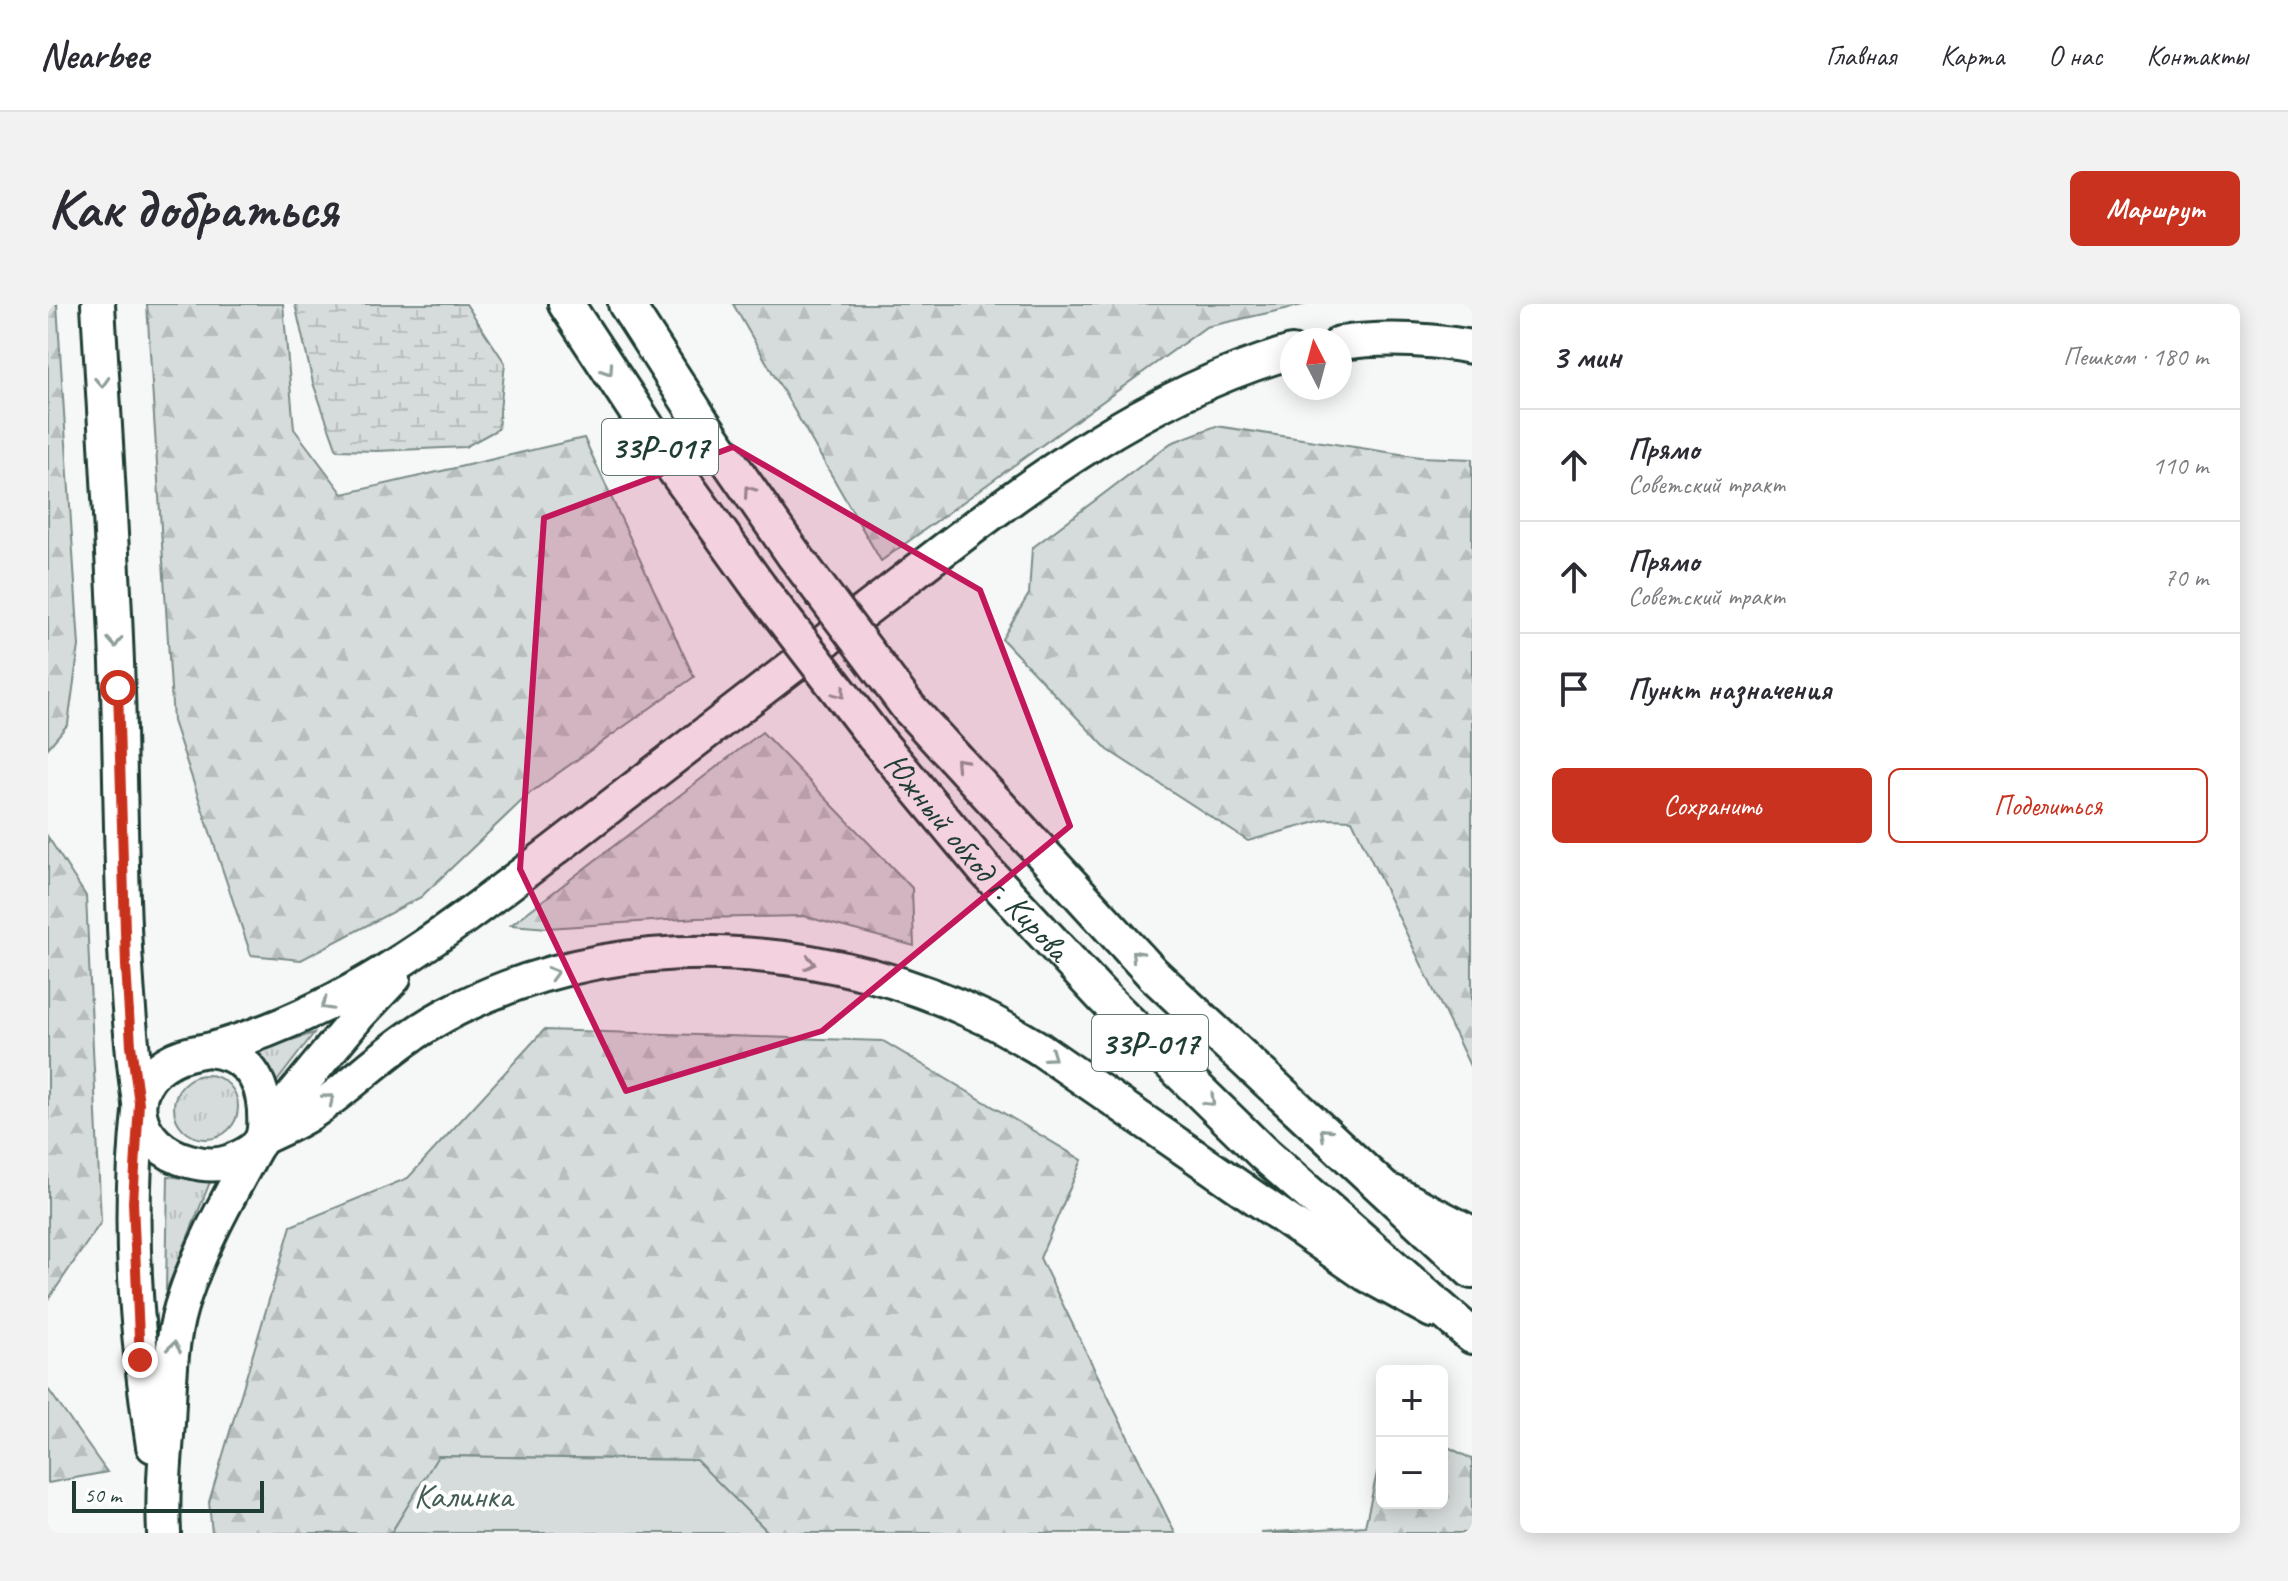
<!DOCTYPE html>
<html lang="ru">
<meta charset="utf-8">
<style>
:root{--surface:#fff;--page:#f2f2f3;--text:#2b2b33;--muted:#7c7c81;--line:#e1e1e2;--accent:#c8321e}
body{margin:0;font-family:Caveat,sans-serif;background:var(--page);color:var(--text)}
.controls{position:absolute;right:24px;bottom:24px;display:grid;overflow:hidden;border-radius:12px;box-shadow:0 4px 20px #0003}
.controls button{width:72px;height:72px;display:grid;place-items:center;padding:0;border:0;border-bottom:2px solid var(--line);background:var(--surface);color:var(--text);font:40px sans-serif}
.compass{position:absolute;left:1232px;top:24px;width:72px;height:72px;border-radius:50%;background:var(--surface);box-shadow:0 4px 20px #0003;rotate:354deg}
.scale{position:absolute;left:24px;bottom:20px;width:192px;box-sizing:border-box;padding-left:8px;border:4px solid #1f3d34;border-top:0;font-size:22px;line-height:28px;white-space:nowrap;color:#1f3d34;-webkit-text-stroke:6px #fff;paint-order:stroke}
.stop{position:absolute;width:24px;height:24px;margin:-18px;border:6px solid #c8321e;border-radius:50%;background:#fff}
.stop.end{background:#c8321e;border-color:#fff;box-shadow:0 2px 8px #0008}
.list{margin:0;padding:0;list-style:none}
h2{display:flex;justify-content:space-between;align-items:center;height:104px;margin:0;padding:0 32px;font-size:34px}
h2 small{font-size:26px;font-weight:400;color:var(--muted)}
.list li{display:grid;grid-template-columns:52px 1fr auto;gap:24px;align-items:center;box-sizing:border-box;height:112px;padding:0 32px;border-top:2px solid var(--line)}
.list b{display:block;font-size:30px;white-space:nowrap}
.list p{margin:0;font-size:26px;white-space:nowrap;color:var(--muted)}
.list em{font-size:26px;font-style:normal;color:var(--muted)}
.actions{display:flex;gap:16px;padding:24px 32px}
.actions a{flex:1;padding:18px 0;border:2px solid var(--accent);border-radius:12px;text-align:center;font-size:28px;color:var(--accent)}
.actions .main{background:var(--accent);color:#fff}
.icon{flex:none;width:44px;height:44px;fill:none;stroke:currentColor;stroke-width:2;stroke-linecap:round;stroke-linejoin:round}
.map{position:relative;flex:none;width:1424px;height:1229px;overflow:hidden;border-radius:12px}
header{display:flex;align-items:center;gap:48px;box-sizing:border-box;height:112px;padding:0 40px;background:var(--surface);border-bottom:2px solid var(--line)}
header strong{font-size:38px}
nav{display:flex;gap:44px;margin-inline-start:auto;font-size:28px}
.intro{display:flex;align-items:center;justify-content:space-between;box-sizing:border-box;height:192px;padding:0 48px}
h1{margin:0;font-size:56px}
.button{padding:20px 36px;border-radius:12px;background:var(--accent);color:#fff;font-size:28px;font-weight:700}
main{display:flex;gap:48px;padding:0 48px}
aside{flex:1;background:var(--surface);border-radius:12px;box-shadow:0 4px 20px #0003}
.map>svg:first-child{display:block}
.grass{fill:url(#grass-tufts);stroke:#7a8c88;stroke-width:2}
.forest{fill:url(#forest-firs);stroke:#7a8c88;stroke-width:2}
.wetland{fill:url(#wetland-marsh);stroke:#7a8c88;stroke-width:2}
.garden{fill:#d6dcdb;stroke:#7a8c88;stroke-width:2}
.lines{fill:none;stroke-linecap:round;stroke-linejoin:round}
.primary-casing{stroke:#1f3d34;stroke-width:38}
.trunk-casing{stroke:#1f3d34;stroke-width:40}
.primary{stroke:#fff;stroke-width:32}
.trunk{stroke:#fff;stroke-width:34}
.trunk-bridge-casing{stroke:#1f3d34;stroke-width:40;stroke-linecap:butt}
.trunk-bridge{stroke:#fff;stroke-width:34}
.oneway{stroke:#8f9e9a}
.route{stroke:#c8321e;stroke-width:10}
.marked{fill:#c2185b;fill-opacity:0.2;stroke:#c2185b;stroke-width:6;stroke-linejoin:round}
.labels{text-anchor:middle;dominant-baseline:central;stroke-width:8;stroke-linejoin:round;paint-order:stroke}
.shield{fill:#fff;stroke:#627771;stroke-width:2}
.shield-label{font-size:32px;font-weight:bold;fill:#1f3d34}
.street-label{font-size:34px;fill:#1f3d34;stroke:#fff}
.park-label{font-size:34px;fill:#445d55;stroke:#fff}
</style>
<header>
<strong>Nearbee</strong>
<nav><a>Главная</a><a>Карта</a><a>О нас</a><a>Контакты</a></nav>
</header>
<div class="intro"><h1>Как добраться</h1><a class="button">Маршрут</a></div>
<main>
<div class="map">
<svg width="1424" height="1229" viewBox="0 0 1424 1229">
<defs>
<pattern id="grass-tufts" width="24" height="20" patternUnits="userSpaceOnUse" patternTransform="scale(2)"><rect width="24" height="20" fill="#d6dcdb"/><path d="M3 7l-1-3M5 7V3M7 7l1-3M15 17l-1-3M17 17v-4M19 17l1-3" fill="none" stroke="#b7bebd"/></pattern>
<pattern id="forest-firs" width="22" height="20" patternUnits="userSpaceOnUse" patternTransform="scale(2)"><rect width="22" height="20" fill="#d6dcdb"/><path d="M5 1l3.5 6h-7zM16 11l3.5 6h-7z" fill="#b7bebd"/></pattern>
<pattern id="wetland-marsh" width="20" height="14" patternUnits="userSpaceOnUse" patternTransform="scale(2)"><rect width="20" height="14" fill="#d6dcdb"/><path d="M1 5h8M5 5V1M11 12h8M15 12V8" fill="none" stroke="#b7bebd"/></pattern>
</defs>
<rect width="100%" height="100%" fill="#f6f7f7"/>
<filter id="ink" filterUnits="userSpaceOnUse"><feTurbulence type="fractalNoise" baseFrequency=".0125" numOctaves="2"/><feDisplacementMap in="SourceGraphic" scale="16" xChannelSelector="R" yChannelSelector="G"/><feConvolveMatrix kernelMatrix="1 2 1 2 8 2 1 2 1" color-interpolation-filters="sRGB"/></filter>
<g filter="url(#ink)">
<!-- grass -->
<g class="grass">
<polygon points="266,729 227,780 202,749"/>
<circle cx="158" cy="803" r="32"/>
<polygon points="120,872 162,878 118,987"/>
</g>
<!-- forest -->
<g class="forest">
<polygon points="0,0 9,0 31,342 20,420 0,444"/>
<polygon points="99,0 235,0 246,125 295,190 536,134 646,373 482,489 373,593 253,656 203,651 125,417"/>
<polygon points="685,0 1259,0 1158,23 833,257"/>
<polygon points="1168,122 1372,153 1424,155 1424,766 1304,516 1279,515 1200,537 1060,446 954,335 981,290 984,244 1123,139"/>
<polygon points="714,428 864,584 866,642 755,612 649,614 500,624 463,621"/>
<polygon points="0,533 38,592 53,918 0,996"/>
<polygon points="496,726 835,737 1034,856 992,954 1127,1229 721,1229 647,1156 391,1152 343,1229 164,1229 161,1198 243,922 360,874"/>
<polygon points="0,1085 59,1168 0,1179"/>
<polygon points="1394,1140 1424,1155 1424,1229 1213,1229 1317,1222 1334,1147 1334,1199 1394,1199"/>
</g>
<!-- wetland -->
<polygon class="wetland" points="247,0 418,0 457,59 450,125 417,143 329,147 289,146 265,79"/>
<!-- garden -->
<polygon class="garden" points="390,1152 648,1156 721,1229 343,1229"/>
<g class="lines">
<!-- primary casing -->
<g class="primary-casing">
<g id="primary">
<path d="M 50,0 C 57,129 66,258 70,387 C 74,524 72,663 91,799"/>
<path d="M 1292,39 C 1335,33 1381,35 1424,43"/>
<path d="M 160,746 C 293,710 395,631 502,549 C 611,465 719,382 828,298 C 957,199 1085,93 1244,48"/>
<path d="M 160,746 C 195,749 214,771 216,806 C 216,817 218,826 213,836 C 207,847 194,852 183,857 C 170,862 155,861 141,857 C 88,843 70,784 124,756 C 135,750 148,748 160,746 Z"/>
<path d="M 91,808 C 79,919 88,1031 105,1142"/>
<polyline points="217,825 311,711 346,674"/>
<path d="M 214,834 C 232,826 251,818 268,806 C 317,771 354,731 411,704 C 577,623 774,635 939,715 C 957,724 975,735 992,745 L 1317,970 L 1384,1007"/>
<polyline points="1345,888 1424,929"/>
<path d="M 116,1229 C 114,1192 117,1156 120,1119 C 122,1081 122,1040 133,1003 C 150,947 180,894 208,843"/>
</g>
</g>
<!-- trunk casing -->
<g class="trunk-casing">
<g id="trunk">
<polyline points="518,0 627,166 711,283"/>
<polyline points="578,0 653,117 746,251"/>
<polyline points="860,403 1105,670 1424,967"/>
<path id="s1" d="M 825,431 L 937,566 L 1055,693 L 1217,851 L 1424,1032"/>
</g>
</g>
<!-- primary -->
<use href="#primary" class="primary"/>
<!-- trunk -->
<use href="#trunk" class="trunk"/>
<!-- trunk-bridge casing -->
<g class="trunk-bridge-casing">
<g id="trunk-bridge">
<polyline points="746,251 860,403"/>
<polyline points="711,283 825,431"/>
</g>
</g>
<!-- trunk-bridge -->
<use href="#trunk-bridge" class="trunk-bridge"/>
</g>
<!-- one-way arrows -->
<defs><path id="oneway-chevron" d="M-2-3.5L2.5 0L-2 3.5" fill="none" stroke-width="1.6" stroke-linecap="round" stroke-linejoin="round" transform="scale(2)"/></defs>
<g class="oneway">
<use href="#oneway-chevron" transform="translate(560 66) rotate(56)"/>
<use href="#oneway-chevron" transform="translate(54 78) rotate(87)"/>
<use href="#oneway-chevron" transform="translate(701 187) rotate(-125)"/>
<use href="#oneway-chevron" transform="translate(67 338) rotate(87)"/>
<use href="#oneway-chevron" transform="translate(792 389) rotate(53)"/>
<use href="#oneway-chevron" transform="translate(912 459) rotate(-133)"/>
<use href="#oneway-chevron" transform="translate(1088 651) rotate(-133)"/>
<use href="#oneway-chevron" transform="translate(762 659) rotate(11)"/>
<use href="#oneway-chevron" transform="translate(505 669) rotate(-16)"/>
<use href="#oneway-chevron" transform="translate(278 701) rotate(150)"/>
<use href="#oneway-chevron" transform="translate(1003 752) rotate(35)"/>
<use href="#oneway-chevron" transform="translate(281 795) rotate(-40)"/>
<use href="#oneway-chevron" transform="translate(1162 797) rotate(44)"/>
<use href="#oneway-chevron" transform="translate(1277 829) rotate(-137)"/>
<use href="#oneway-chevron" transform="translate(126 1043) rotate(-82)"/>
</g>
</g>
<g class="lines" filter="url(#ink)">
<!-- route -->
<polyline class="route" points="70,384 78,662 83,741 91,799 85,898 92,1056"/>
</g>
<!-- marked area -->
<path class="marked" d="M 685,143 L 932,286 L 1022,522 L 774,727 L 578,787 L 472,565 L 496,214 Z"/>
<g class="labels">
<!-- shield labels -->
<g class="shield">
<rect x="554" y="115" width="116" height="56" rx="6"/>
<rect x="1044" y="711" width="116" height="56" rx="6"/>
</g>
<g class="shield-label">
<text x="612" y="143">33Р-017</text>
<text x="1102" y="739">33Р-017</text>
</g>
<!-- street labels -->
<g class="street-label">
<text stroke="none"><textPath href="#s1" startOffset="160">Южный обход г. Кирова</textPath></text>
</g>
<!-- park labels -->
<g class="park-label">
<text x="415" y="1191">Калинка</text>
</g>
</g>
</svg>
<div class="controls">
<button>+</button>
<button>−</button>
</div>
<svg class="compass" viewBox="-18 -18 36 36"><path d="M0-13l5 13h-10z" fill="#e53935"/><path d="M0 13l5-13h-10z" fill="#7c7c81"/></svg>
<div class="scale">50 m</div>
<div class="stop" style="left:70px;top:384px"></div>
<div class="stop end" style="left:92px;top:1056px"></div>
</div>
<aside>
<h2>3 мин<small>Пешком · 180 m</small></h2>
<ul class="list">
<li><svg class="icon" aria-label="ahead" viewBox="0 0 24 24"><path d="M12 20V5M6 11l6-6 6 6"/></svg><div><b>Прямо</b><p>Советский тракт</p></div><em>110 m</em></li>
<li><svg class="icon" aria-label="ahead" viewBox="0 0 24 24"><path d="M12 20V5M6 11l6-6 6 6"/></svg><div><b>Прямо</b><p>Советский тракт</p></div><em>70 m</em></li>
<li><svg class="icon" aria-label="arrive" viewBox="0 0 24 24"><path d="M6 21V4h12l-3 4 3 4H6"/></svg><div><b>Пункт назначения</b></div></li>
</ul>
<div class="actions"><a class="main">Сохранить</a><a>Поделиться</a></div>
</aside>
</main>
